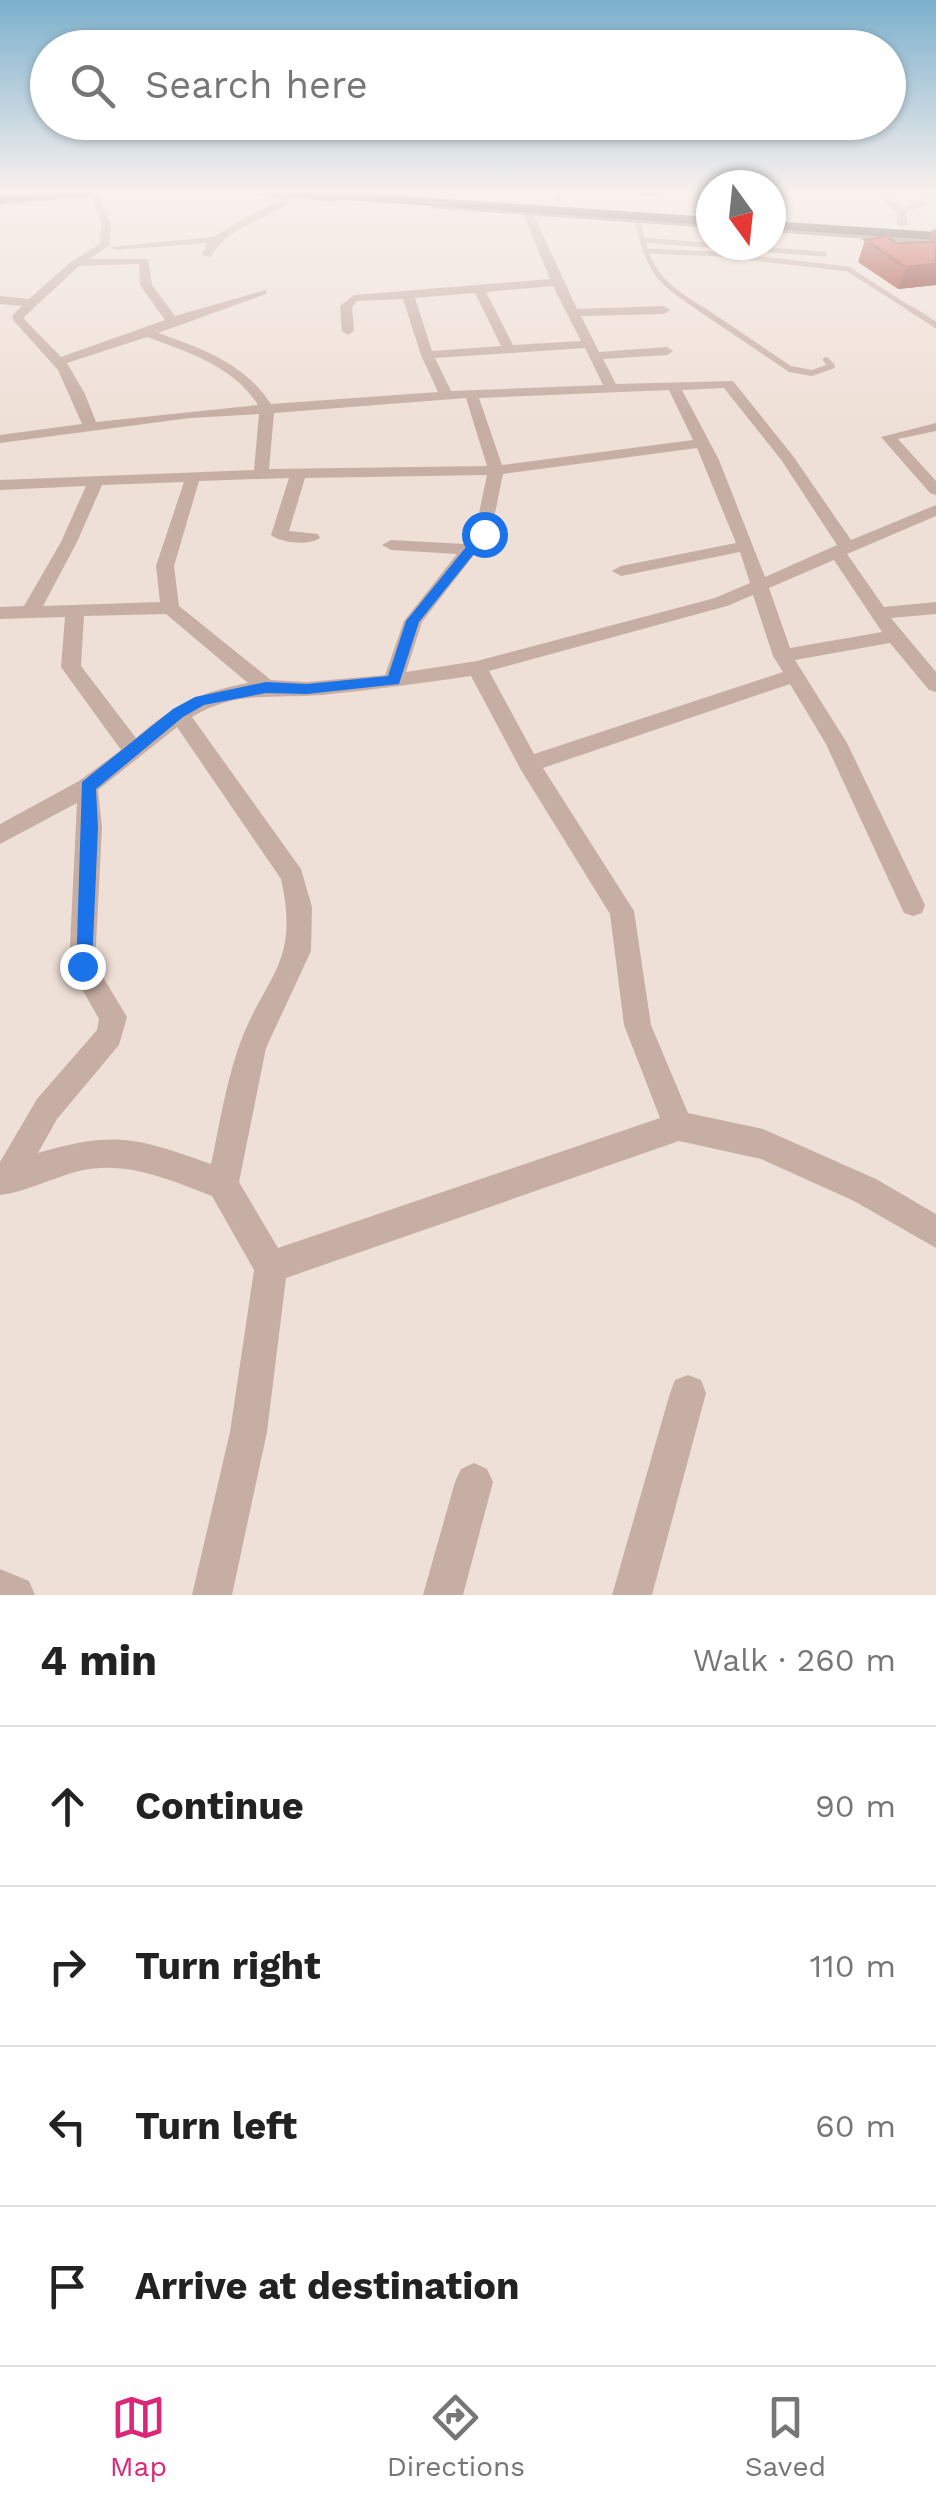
<!DOCTYPE html>
<meta charset="utf-8">
<style>
:root{--surface:#fff;--page:#f2f2f2;--text:#222;--muted:#767676;--line:#e0e0e0;--accent:#db2777}
body{margin:0;font-family:"Work Sans",sans-serif;background:var(--page);color:var(--text)}
.compass{position:absolute;left:696px;top:170px;width:90px;height:90px;border-radius:50%;background:var(--surface);box-shadow:0 2px 8px #0004;rotate:165deg}
.stop{position:absolute;width:30px;height:30px;margin:-22px;border:8px solid #1a73e8;border-radius:50%;background:#fff}
.stop.end{background:#1a73e8;border-color:#fff;box-shadow:0 2px 10px #0008}
.list{margin:0;padding:0;list-style:none}
h2{display:flex;justify-content:space-between;align-items:center;height:130px;margin:0;padding:0 40px;font-size:42px}
h2 small{font-size:32px;font-weight:400;color:var(--muted)}
.list li{display:grid;grid-template-columns:65px 1fr auto;gap:30px;align-items:center;box-sizing:border-box;height:160px;padding:0 40px;border-top:2px solid var(--line)}
.list b{display:block;font-size:38px;white-space:nowrap}
.list em{font-size:32px;font-style:normal;color:var(--muted)}
.icon{flex:none;width:55px;height:55px;fill:none;stroke:currentColor;stroke-width:2;stroke-linecap:round;stroke-linejoin:round}
.map{position:relative;flex:none;width:936px;height:1595px;overflow:hidden}
.search{position:absolute;background:var(--surface);box-shadow:0 2px 8px #0004;left:30px;right:30px;top:30px;height:110px;display:flex;align-items:center;gap:25px;box-sizing:border-box;padding:0 35px;border-radius:55px;color:var(--muted);font-size:38px}
.sheet{height:770px;background:var(--surface)}
nav{display:flex;justify-content:space-around;align-items:center;box-sizing:border-box;height:140px;border-top:2px solid var(--line);background:var(--surface);font-size:28px;color:var(--muted)}
nav a{display:grid;justify-items:center;gap:5px}
nav .on{color:var(--accent)}
.map>svg:first-child{display:block}
.lines{fill:none;stroke-linecap:round;stroke-linejoin:round}
.lane-far1{stroke:#c6aea4;stroke-width:5}
.lane{stroke:#c6aea4;stroke-width:6}
.street{fill:#c6aea4;fill-rule:evenodd}
.secondary{fill:#9a7d75;fill-rule:evenodd}
.highway{fill:#53403c;fill-rule:evenodd}
.wall{fill:#a6423a}
.shaded-wall{fill:#87362f}
.building{fill:#c14d43;stroke:#87362f;stroke-width:2.5}
.route{fill:#1a73e8}
</style>
<div class="map">
<svg width="936" height="1595" viewBox="0 0 936 1595">
<rect width="100%" height="100%" fill="#efe0d7"/>
<g class="lines">
<!-- lane-far1 -->
<g class="lane-far1">
<polyline points="557,201 559,193"/>
<path d="M 637,220 C 651,276 657,280 705,312"/>
<polyline points="642,240 824,254"/>
<polyline points="645,251 720,254 848,269 915,312"/>
</g>
<!-- lane -->
<g class="lane">
<polyline points="701,309 790,369 812,373 832,366 826,360"/>
<polyline points="911,309 936,325"/>
</g>
<!-- street -->
<g class="street">
<path d="M 91,193 L 99,195 L 111,224 L 110,245 L 89,259 L 148,259 L 152,285 L 175,316 L 266,290 L 266,294 L 158,333 C 202,348 245,364 271,404 L 438,392 L 421,355 L 403,299 L 357,301 L 352,307 L 354,331 L 348,335 L 342,331 L 340,306 L 354,295 L 550,279 L 523,213 L 528,210 L 533,213 L 577,309 L 664,306 L 670,310 L 664,314 L 581,316 L 599,352 L 667,347 L 673,351 L 667,355 L 603,359 L 616,384 L 733,381 L 793,456 L 851,540 L 936,505 L 936,516 L 847,554 L 884,607 L 936,602 L 936,614 L 891,618 L 936,672 L 936,692 L 929,690 L 890,643 L 795,660 L 847,743 L 925,905 L 922,913 L 913,916 L 904,913 L 826,744 L 790,684 L 543,768 L 634,911 L 651,1025 L 688,1113 L 763,1129 L 876,1179 L 936,1214 L 936,1248 L 854,1201 L 761,1159 L 679,1141 L 286,1278 L 267,1432 L 232,1595 L 192,1595 L 230,1432 L 254,1270 L 212,1196 C 167,1179 124,1159 75,1172 C 50,1179 25,1192 0,1195 L 0,1162 L 37,1099 L 97,1030 L 99,1019 L 69,966 L 77,803 L 0,844 L 0,824 L 79,781 L 121,750 L 61,667 L 65,617 L 0,619 L 0,607 L 24,606 L 61,542 L 86,486 L 0,490 L 0,480 L 254,470 L 259,414 L 190,418 L 0,443 L 0,435 L 82,424 L 58,370 L 14,321 L 12,316 L 22,306 L 0,304 L 0,296 L 29,299 L 72,261 L 100,244 L 101,224 ZM 139,264 L 140,285 L 165,320 L 61,357 L 25,320 L 24,317 L 79,266 ZM 553,286 L 581,341 L 513,345 L 486,292 ZM 475,293 L 501,346 L 432,351 L 415,298 ZM 147,337 C 188,352 233,366 258,405 L 96,422 L 85,394 L 67,363 ZM 585,348 L 603,385 L 451,391 L 435,358 ZM 724,388 L 782,461 L 837,545 L 765,577 L 719,460 L 682,390 ZM 669,390 L 693,440 L 502,465 L 479,398 ZM 466,398 L 487,466 L 269,469 L 274,413 ZM 697,448 L 736,543 L 621,566 L 612,571 L 621,576 L 740,552 L 750,583 L 715,598 L 477,661 L 406,672 L 422,622 L 474,555 L 480,554 L 491,533 L 503,474 ZM 487,475 L 475,532 L 465,544 L 391,540 L 382,545 L 391,550 L 457,554 L 404,621 L 385,675 L 307,682 L 271,680 L 179,606 L 174,566 L 199,481 L 289,478 L 271,535 C 281,543 309,546 320,538 L 318,534 L 289,531 L 305,478 ZM 184,482 L 156,566 L 160,602 L 43,606 L 77,542 L 102,485 ZM 834,560 L 882,632 L 790,648 L 769,588 ZM 753,595 L 773,656 L 783,672 L 534,754 L 489,671 L 727,606 ZM 166,614 L 248,683 C 198,692 173,706 136,738 L 81,666 L 84,616 ZM 471,676 L 521,770 L 610,914 L 624,1025 L 660,1118 L 278,1248 L 239,1182 L 266,1048 L 311,951 L 312,907 L 301,869 L 192,717 C 237,690 274,699 322,695 C 372,690 422,683 471,676 ZM 177,727 L 281,879 C 301,968 262,976 237,1052 C 225,1088 219,1127 211,1164 C 138,1138 115,1130 38,1153 L 57,1119 L 119,1045 L 127,1017 L 95,964 L 102,827 L 98,790 Z"/>
<polygon points="872,193 883,193 903,207 936,194 936,200 907,212 907,224 902,227 897,224 897,212"/>
<path d="M 288,194 L 296,196 C 269,222 230,222 211,257 L 202,255 L 207,243 L 115,250 L 110,247 L 213,237 Z"/>
<polygon points="936,423 936,431 898,439 936,481 936,495 930,493 881,437"/>
<polygon points="688,1375 701,1380 706,1393 652,1595 612,1595 670,1393 675,1380"/>
<polygon points="474,1463 487,1469 493,1482 463,1595 423,1595 455,1482 461,1469"/>
<polygon points="0,1569 29,1581 35,1595 0,1595"/>
</g>
<!-- secondary -->
<g class="secondary">
<polygon points="76,193 122,193 0,205 0,199"/>
<polygon points="230,193 287,193 340,199 335,202"/>
<polygon points="435,203 711,222 711,228 431,208"/>
<polygon points="771,226 936,238 936,244 771,232"/>
</g>
<!-- highway -->
<g class="highway">
<polygon points="73,193 67,197 0,203 0,195"/>
<polygon points="297,193 358,193 711,217 711,225 303,197"/>
<polygon points="771,221 936,232 936,240 771,229"/>
</g>
</g>
<!-- wall -->
<g class="wall">
<polygon points="601,193 660,193 659,196"/>
<polygon points="936,229 936,285 898,289 858,262 865,240 895,243 928,242 932,230"/>
</g>
<!-- shaded-wall -->
<polygon class="shaded-wall" points="936,264 936,285 898,289 906,267"/>
<!-- building -->
<polygon class="building" points="888,236 895,243 936,242 936,264 906,267 865,240"/>
<!-- sky -->
<linearGradient id="sky" x2="0" y2="1"><stop stop-color="#7bb0cd"/><stop offset="0.46" stop-color="#f8f1ed"/><stop offset="1" stop-color="#f8f1ed" stop-opacity="0"/></linearGradient>
<rect width="936" height="416" fill="url(#sky)"/>
<!-- route -->
<polygon class="route" points="479,531 490,534 419,622 399,684 307,694 266,693 204,705 183,717 96,789 98,827 92,966 82,974 76,972 82,782 173,709 195,697 266,682 307,684 388,676 406,621"/>
</svg>
<svg class="compass" viewBox="-18 -18 36 36"><path d="M0-13l5 13h-10z" fill="#e53935"/><path d="M0 13l5-13h-10z" fill="#767676"/></svg>
<div class="stop" style="left:484px;top:534px"></div>
<div class="stop end" style="left:82px;top:966px"></div>
<div class="search"><svg class="icon" aria-label="search" viewBox="0 0 24 24"><circle cx="10" cy="10" r="6"/><path d="M15 15l6 6"/></svg>Search here</div>
</div>
<section class="sheet">
<h2>4 min<small>Walk · 260 m</small></h2>
<ul class="list">
<li><svg class="icon" aria-label="ahead" viewBox="0 0 24 24"><path d="M12 20V5M6 11l6-6 6 6"/></svg><div><b>Continue</b></div><em>90 m</em></li>
<li><svg class="icon" aria-label="right" viewBox="0 0 24 24"><path d="M7 20v-9h11M14 6l5 5-5 5"/></svg><div><b>Turn right</b></div><em>110 m</em></li>
<li><svg class="icon" aria-label="left" viewBox="0 0 24 24"><path d="M17 20v-9H6M10 6l-5 5 5 5"/></svg><div><b>Turn left</b></div><em>60 m</em></li>
<li><svg class="icon" aria-label="arrive" viewBox="0 0 24 24"><path d="M6 21V4h12l-3 4 3 4H6"/></svg><div><b>Arrive at destination</b></div></li>
</ul>
</section>
<nav>
<a class="on"><svg class="icon" aria-label="map" viewBox="0 0 24 24"><path d="M3 6l6-2 6 2 6-2v14l-6 2-6-2-6 2zM9 4v14M15 6v14"/></svg>Map</a>
<a><svg class="icon" aria-label="directions" viewBox="0 0 24 24"><path d="M12 3l9 9-9 9-9-9zM9 14v-3h6M13 9l2 2-2 2"/></svg>Directions</a>
<a><svg class="icon" aria-label="saved" viewBox="0 0 24 24"><path d="M7 4h10v16l-5-4-5 4z"/></svg>Saved</a>
</nav>
